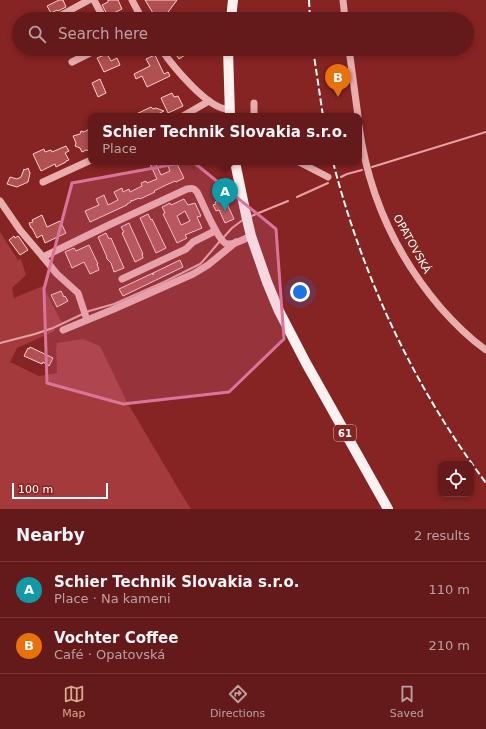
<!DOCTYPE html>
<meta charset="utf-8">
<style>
:root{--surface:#641a1a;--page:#6c2727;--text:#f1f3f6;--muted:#bba1a2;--line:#783839;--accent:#d6ab8b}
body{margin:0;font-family:"DejaVu Sans",sans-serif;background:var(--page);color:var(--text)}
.controls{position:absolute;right:12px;bottom:12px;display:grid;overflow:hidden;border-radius:8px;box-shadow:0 2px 6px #0003}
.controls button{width:36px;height:36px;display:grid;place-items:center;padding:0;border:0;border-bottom:1px solid var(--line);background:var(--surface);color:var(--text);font:20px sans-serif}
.scale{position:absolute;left:12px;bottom:10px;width:96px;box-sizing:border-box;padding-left:4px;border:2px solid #fff;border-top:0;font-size:11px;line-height:14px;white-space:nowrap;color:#fff;-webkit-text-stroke:3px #862323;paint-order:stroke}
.you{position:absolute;left:300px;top:292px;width:14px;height:14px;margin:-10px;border:3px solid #fff;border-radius:50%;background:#1a73e8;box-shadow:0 0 0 6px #1a73e833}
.badge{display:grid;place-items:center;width:26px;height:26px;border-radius:50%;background:var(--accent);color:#fff;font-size:13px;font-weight:700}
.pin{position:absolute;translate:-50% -33px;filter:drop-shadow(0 1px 2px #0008)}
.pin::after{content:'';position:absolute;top:21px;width:14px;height:12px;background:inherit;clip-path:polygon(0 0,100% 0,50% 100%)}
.popup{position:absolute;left:88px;top:113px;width:274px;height:52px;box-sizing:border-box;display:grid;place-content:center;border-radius:8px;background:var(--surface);filter:drop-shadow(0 1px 3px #0005);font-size:13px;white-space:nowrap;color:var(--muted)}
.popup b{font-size:15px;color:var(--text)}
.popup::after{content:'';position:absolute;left:50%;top:100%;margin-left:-8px;border:8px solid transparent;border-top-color:var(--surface)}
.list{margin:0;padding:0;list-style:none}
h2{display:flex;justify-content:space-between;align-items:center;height:52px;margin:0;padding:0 16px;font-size:17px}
h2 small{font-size:13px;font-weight:400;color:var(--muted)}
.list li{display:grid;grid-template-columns:26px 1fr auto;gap:12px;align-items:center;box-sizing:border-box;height:56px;padding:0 16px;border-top:1px solid var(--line)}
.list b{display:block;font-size:15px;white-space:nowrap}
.list p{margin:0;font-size:13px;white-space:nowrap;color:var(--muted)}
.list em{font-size:13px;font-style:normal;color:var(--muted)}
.icon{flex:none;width:22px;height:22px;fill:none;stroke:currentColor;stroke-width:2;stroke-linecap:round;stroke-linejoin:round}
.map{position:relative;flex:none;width:486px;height:509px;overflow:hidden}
.search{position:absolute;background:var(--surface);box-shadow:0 2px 6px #0003;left:12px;right:12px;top:12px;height:44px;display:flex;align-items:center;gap:10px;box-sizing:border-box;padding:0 14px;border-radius:22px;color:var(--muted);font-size:15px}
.sheet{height:164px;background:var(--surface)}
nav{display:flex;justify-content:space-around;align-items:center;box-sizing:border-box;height:56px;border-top:1px solid var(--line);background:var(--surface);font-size:11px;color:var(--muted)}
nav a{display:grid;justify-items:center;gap:2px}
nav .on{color:var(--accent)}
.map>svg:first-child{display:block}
.green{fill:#a43a3c}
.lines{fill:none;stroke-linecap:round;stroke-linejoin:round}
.stream{stroke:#eaa1a3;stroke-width:2}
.building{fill:#b05050;stroke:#f7d1d2;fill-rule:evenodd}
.minor{stroke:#e9adae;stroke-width:7}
.major{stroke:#fef1f0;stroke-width:10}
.rail{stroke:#fff;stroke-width:2;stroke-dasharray:7 3;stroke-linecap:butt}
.marked{fill:#da749d;fill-opacity:0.2;stroke:#da749d;stroke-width:3;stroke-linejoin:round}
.labels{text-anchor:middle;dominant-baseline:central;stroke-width:3;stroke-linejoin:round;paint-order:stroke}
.shield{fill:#862323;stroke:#dbbdbd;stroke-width:1}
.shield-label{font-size:10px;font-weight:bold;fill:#fff}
.street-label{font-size:11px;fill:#fff;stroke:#862323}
</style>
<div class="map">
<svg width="486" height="509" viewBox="0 0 486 509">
<rect width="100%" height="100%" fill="#862323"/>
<!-- green -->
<polygon class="green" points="0,232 18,260 21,259 26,275 12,288 14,298 43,286 62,323 53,327 55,331 17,348 10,362 39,376 57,373 56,349 57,343 83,339 100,346 127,402 182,495 191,509 0,509"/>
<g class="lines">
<!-- stream -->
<g class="stream">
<polyline points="372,167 486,132"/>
<polyline points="341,177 347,174 362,170"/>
<polyline points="297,197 328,183"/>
<polyline points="249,217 288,201"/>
<polyline points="223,238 232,228 244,219"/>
<polyline points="0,343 35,334 53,328 89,311 114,304 164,282 200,264 203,261 220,241"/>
</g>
</g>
<!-- building -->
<g class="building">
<polygon points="59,0 63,0 66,7 58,11 57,10 51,13 47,6"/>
<polygon points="108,0 118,0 122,9 108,16 102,5 108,2"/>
<polygon points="145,0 177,0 163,19 149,19 153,13"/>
<polygon points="172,49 194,49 179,59"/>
<polygon points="107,54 111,61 117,58 120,65 104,72 97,58"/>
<polygon points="155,55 164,74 168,72 170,76 147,87 142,76 136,79 134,74 150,66 146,59"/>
<polygon points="100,79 106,93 98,97 92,83"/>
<polygon points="172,93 174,97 178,96 183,106 168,113 161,98"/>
<polygon points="151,107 153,109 156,108 164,111 154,116 132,116"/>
<polygon points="91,128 91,151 86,150 82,152 80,148 75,146 76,143 73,136 80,134 81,131 84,132"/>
<polygon points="66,146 69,151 65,153 69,160 66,161 66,162 56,167 55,164 41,171 33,154 44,149 45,152 51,150 52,152"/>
<polygon points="149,162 155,162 161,175 170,171 167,164 170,162 176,162 184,178 176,182 175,181 166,185 154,191 155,192 140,199 139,198 132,201 131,200 131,202 127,204 127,205 90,222 85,211 99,205 96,199 104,195 108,205 118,200 114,192 122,188 123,192 129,189 130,192 142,186 141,183 146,181 147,183 157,179"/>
<polygon points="28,168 30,173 28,182 17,187 7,184 10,177 17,179 21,177 24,169 25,170"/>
<polygon points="224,197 234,219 225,223 219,210 216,211 213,205 216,204 215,202"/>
<path d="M 184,199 L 188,205 L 195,203 L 201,216 L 197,217 L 202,228 L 185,235 L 187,238 L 177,243 L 163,214 L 165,213 L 162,207 L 170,203 L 171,205 ZM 185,211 L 190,221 L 181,225 L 177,216 Z"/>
<polygon points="148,214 151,220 152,219 166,248 156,253 140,218"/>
<polygon points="42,215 47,227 60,221 66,233 45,243 42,235 37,238 32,228 31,228 29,223 33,222 32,220"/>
<polygon points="129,223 143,254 142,254 143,258 135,262 122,233 124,232 121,227"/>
<polygon points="106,233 109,239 111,238 124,268 114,272 111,263 107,259 106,255 98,237"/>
<polygon points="14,236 15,238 18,236 19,237 28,250 20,255 9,240"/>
<polygon points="89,245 98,264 97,264 99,270 90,274 84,262 72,268 65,252 74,248 76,251"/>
<polygon points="180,260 183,267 123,296 119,289 153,273 153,275 153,273"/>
<polygon points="61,291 64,297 65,296 68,301 57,307 51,295"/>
<polygon points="30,347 53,358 49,366 43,362 42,364 24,356 28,348 29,349"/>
</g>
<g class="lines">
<!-- minor -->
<g class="minor">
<polyline points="94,0 104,19"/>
<polyline points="132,0 142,19"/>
<polyline points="343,0 345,19"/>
<polyline points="54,19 89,0"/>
<path d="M 161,49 C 172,65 209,111 229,109"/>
<polyline points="349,49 358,116"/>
<polyline points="72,62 98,49"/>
<polyline points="254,103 254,116"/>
<polyline points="183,116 209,101"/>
<path d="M 359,126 C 368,193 396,255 440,307 C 454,323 469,338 486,350"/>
<polyline points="299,162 328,177"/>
<polyline points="43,182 91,160"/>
<polyline points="0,201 20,230 43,257 57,274 78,293 87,320"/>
<path d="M 43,257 L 111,224 L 187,189 C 192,188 194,188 197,192 C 202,201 218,242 227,244 C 235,245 244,239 251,236"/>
<polyline points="122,279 186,249 193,242 215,231"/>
<polyline points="63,330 114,309 193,274 208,265 236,242"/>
</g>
<!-- major -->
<g class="major">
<polyline points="231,19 233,0"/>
<polyline points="228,49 230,116"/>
<polyline points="235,162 246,215 251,236 267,282 279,311 306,363 388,509"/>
</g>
<!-- rail -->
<g class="rail">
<polyline points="309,0 310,19"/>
<polyline points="313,49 323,116"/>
<path d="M 333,162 C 363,278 414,387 486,483"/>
</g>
</g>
<!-- marked area -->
<path class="marked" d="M 192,161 L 276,229 L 284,339 L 229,392 L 123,404 L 47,383 L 44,289 L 72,183 Z"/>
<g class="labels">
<!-- shield labels -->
<rect class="shield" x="334" y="425" width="22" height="16" rx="3"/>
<g class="shield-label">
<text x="345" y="433">61</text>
</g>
<!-- street labels -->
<g class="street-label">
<text transform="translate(412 244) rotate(61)">OPATOVSKÁ</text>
</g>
</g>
</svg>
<div class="controls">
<button><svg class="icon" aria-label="locate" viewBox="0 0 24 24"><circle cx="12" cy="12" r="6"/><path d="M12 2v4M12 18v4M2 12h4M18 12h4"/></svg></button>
</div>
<div class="scale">100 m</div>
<div class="you"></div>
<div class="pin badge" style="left:225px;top:211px;background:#0f9aa8">A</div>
<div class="popup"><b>Schier Technik Slovakia s.r.o.</b>Place</div>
<div class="pin badge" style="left:338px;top:97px;background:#e8710a">B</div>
<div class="search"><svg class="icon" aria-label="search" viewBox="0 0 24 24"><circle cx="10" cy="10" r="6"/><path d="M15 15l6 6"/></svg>Search here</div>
</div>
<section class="sheet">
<h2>Nearby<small>2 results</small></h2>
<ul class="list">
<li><span class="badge" style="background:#0f9aa8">A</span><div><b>Schier Technik Slovakia s.r.o.</b><p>Place · Na kameni</p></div><em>110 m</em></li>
<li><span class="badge" style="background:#e8710a">B</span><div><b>Vochter Coffee</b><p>Café · Opatovská</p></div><em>210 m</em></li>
</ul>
</section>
<nav>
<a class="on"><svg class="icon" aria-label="map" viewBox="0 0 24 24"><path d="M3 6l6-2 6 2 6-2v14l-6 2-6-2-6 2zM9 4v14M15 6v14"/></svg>Map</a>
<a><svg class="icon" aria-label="directions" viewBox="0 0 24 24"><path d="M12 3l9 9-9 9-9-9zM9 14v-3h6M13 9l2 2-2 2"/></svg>Directions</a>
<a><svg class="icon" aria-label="saved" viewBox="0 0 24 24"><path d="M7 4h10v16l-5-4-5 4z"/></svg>Saved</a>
</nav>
